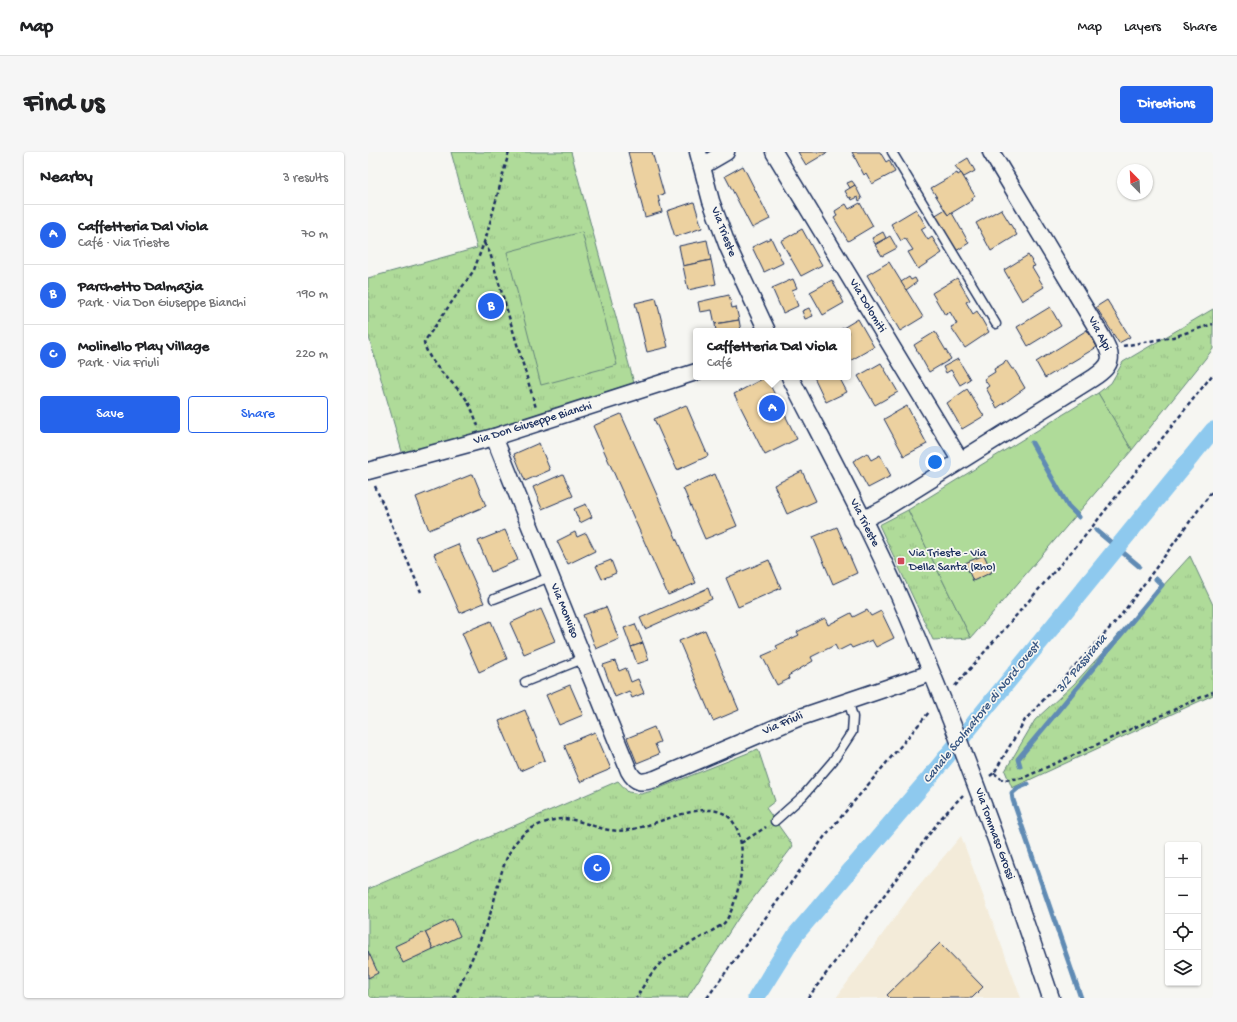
<!DOCTYPE html>
<meta charset="utf-8">
<style>
:root{--surface:#fff;--page:#f6f6f6;--text:#202124;--muted:#757577;--line:#e0e0e0;--accent:#2563eb}
body{margin:0;font-family:"Gochi Hand",sans-serif;background:var(--page);color:var(--text)}
.controls{position:absolute;right:12px;bottom:12px;display:grid;overflow:hidden;border-radius:4px;box-shadow:0 1px 3px #0004}
.controls button{width:36px;height:36px;display:grid;place-items:center;padding:0;border:0;border-bottom:1px solid var(--line);background:var(--surface);color:var(--text);font:20px sans-serif}
.compass{position:absolute;left:749px;top:12px;width:36px;height:36px;border-radius:50%;background:var(--surface);box-shadow:0 1px 3px #0004;rotate:336deg}
.you{position:absolute;left:567px;top:310px;width:14px;height:14px;margin:-10px;border:3px solid #fff;border-radius:50%;background:#1a73e8;box-shadow:0 0 0 6px #1a73e833}
.badge{display:grid;place-items:center;width:26px;height:26px;border-radius:50%;background:var(--accent);color:#fff;font-size:13px;font-weight:700}
.pin{position:absolute;translate:-50% -50%;border:2px solid #fff;box-shadow:0 1px 4px #0006}
.popup{position:absolute;left:325px;top:176px;width:158px;height:52px;box-sizing:border-box;display:grid;place-content:center;border-radius:4px;background:var(--surface);filter:drop-shadow(0 1px 3px #0005);font-size:13px;white-space:nowrap;color:var(--muted)}
.popup b{font-size:15px;color:var(--text)}
.popup::after{content:'';position:absolute;left:50%;top:100%;margin-left:-8px;border:8px solid transparent;border-top-color:var(--surface)}
.list{margin:0;padding:0;list-style:none}
h2{display:flex;justify-content:space-between;align-items:center;height:52px;margin:0;padding:0 16px;font-size:17px}
h2 small{font-size:13px;font-weight:400;color:var(--muted)}
.list li{display:grid;grid-template-columns:26px 1fr auto;gap:12px;align-items:center;box-sizing:border-box;height:60px;padding:0 16px;border-top:1px solid var(--line)}
.list b{display:block;font-size:15px;white-space:nowrap}
.list p{margin:0;font-size:13px;white-space:nowrap;color:var(--muted)}
.list em{font-size:13px;font-style:normal;color:var(--muted)}
.actions{display:flex;gap:8px;padding:12px 16px}
.actions a{flex:1;padding:9px 0;border:1px solid var(--accent);border-radius:4px;text-align:center;font-size:14px;color:var(--accent)}
.actions .main{background:var(--accent);color:#fff}
.icon{flex:none;width:22px;height:22px;fill:none;stroke:currentColor;stroke-width:2;stroke-linecap:round;stroke-linejoin:round}
.map{position:relative;flex:none;width:845px;height:846px;overflow:hidden;border-radius:4px}
header{display:flex;align-items:center;gap:24px;box-sizing:border-box;height:56px;padding:0 20px;background:var(--surface);border-bottom:1px solid var(--line)}
header strong{font-size:19px}
nav{display:flex;gap:22px;margin-inline-start:auto;font-size:14px}
.intro{display:flex;align-items:center;justify-content:space-between;box-sizing:border-box;height:96px;padding:0 24px}
h1{margin:0;font-size:28px}
.button{padding:10px 18px;border-radius:4px;background:var(--accent);color:#fff;font-size:14px;font-weight:700}
main{display:flex;gap:24px;padding:0 24px}
aside{flex:1;background:var(--surface);border-radius:4px;box-shadow:0 1px 3px #0004}
.map>svg:first-child{display:block}
.built{fill:#f3ebd9}
.grass{fill:url(#grass-tufts);stroke:#65857c}
.garden{fill:#afdb99;stroke:#65857c}
.lines{fill:none;stroke-linecap:round;stroke-linejoin:round}
.stream{stroke:#608bb4;stroke-width:5}
.canal{stroke:#8ec9ee;stroke-width:17}
.building{fill:#ecd1a0;stroke:#1b2f5e}
.lane-casing{stroke:#1b2f5e;stroke-width:11}
.street-casing{stroke:#1b2f5e;stroke-width:19}
.path{stroke:#1b2f5e;stroke-width:2.5;stroke-dasharray:4 3;stroke-linecap:butt}
.lane{stroke:#f6f6f2;stroke-width:8}
.street{stroke:#f6f6f2;stroke-width:16}
.poi-dot{fill:#d1495b;stroke:#f6f6f2;stroke-width:1.5}
.labels{text-anchor:middle;dominant-baseline:central;stroke-width:3.5;stroke-linejoin:round;paint-order:stroke}
.street-label{font-size:12px;fill:#1b2f5e;stroke:#f6f6f2}
.poi-label{font-size:12px;fill:#1b2f5e;stroke:#f6f6f2;text-anchor:start}
.water-label{font-size:13px;font-style:italic;fill:#385682;stroke:#f6f6f2}
</style>
<header>
<strong>Map</strong>
<nav><a>Map</a><a>Layers</a><a>Share</a></nav>
</header>
<div class="intro"><h1>Find us</h1><a class="button">Directions</a></div>
<main>
<aside>
<h2>Nearby<small>3 results</small></h2>
<ul class="list">
<li><span class="badge">A</span><div><b>Caffetteria Dal Viola</b><p>Café · Via Trieste</p></div><em>70 m</em></li>
<li><span class="badge">B</span><div><b>Parchetto Dalmazia</b><p>Park · Via Don Giuseppe Bianchi</p></div><em>190 m</em></li>
<li><span class="badge">C</span><div><b>Molinello Play Village</b><p>Park · Via Friuli</p></div><em>220 m</em></li>
</ul>
<div class="actions"><a class="main">Save</a><a>Share</a></div>
</aside>
<div class="map">
<svg width="845" height="846" viewBox="0 0 845 846">
<defs>
<pattern id="grass-tufts" width="24" height="20" patternUnits="userSpaceOnUse"><rect width="24" height="20" fill="#afdb99"/><path d="M3 7l-1-3M5 7V3M7 7l1-3M15 17l-1-3M17 17v-4M19 17l1-3" fill="none" stroke="#96bc86"/></pattern>
</defs>
<rect width="100%" height="100%" fill="#f6f6f2"/>
<filter id="ink" filterUnits="userSpaceOnUse"><feTurbulence type="fractalNoise" baseFrequency=".025" numOctaves="2"/><feDisplacementMap in="SourceGraphic" scale="8" xChannelSelector="R" yChannelSelector="G"/><feConvolveMatrix kernelMatrix="1 2 1 2 8 2 1 2 1" color-interpolation-filters="sRGB"/></filter>
<g filter="url(#ink)">
<!-- built -->
<polygon class="built" points="593,684 653,846 468,846 541,746"/>
<!-- grass -->
<g class="grass">
<polygon points="83,0 203,0 266,231 123,277 35,303 0,182 0,126 109,96"/>
<polygon points="845,157 845,197 764,298 730,241 743,231 755,210"/>
<polygon points="540,358 603,486 565,488 511,373"/>
<polygon points="822,404 845,453 845,543 644,636 637,619 667,568 706,532"/>
<polygon points="390,597 407,649 398,656 425,694 371,765 319,846 0,846 0,737 250,629 260,640 273,642 284,639"/>
</g>
<!-- garden -->
<g class="garden">
<polygon points="214,80 249,213 173,233 139,100"/>
<polygon points="730,241 764,298 603,486 540,358"/>
</g>
<g class="lines">
<!-- stream -->
<g class="stream">
<polyline points="664,291 700,354 711,365"/>
<polyline points="728,378 771,414"/>
<polyline points="652,614 650,607 794,433 788,427"/>
<polyline points="660,632 650,636 644,641 645,648 713,846"/>
</g>
<!-- canal -->
<polyline class="canal" points="388,846 428,782 562,625 845,278"/>
</g>
<!-- building -->
<g class="building">
<polygon points="260,0 284,0 296,42 290,44 294,60 277,65"/>
<polygon points="430,0 460,0 438,13"/>
<polygon points="484,0 512,0 518,10 521,8 527,20 504,32 498,21 496,23"/>
<polygon points="600,6 607,19 596,25 587,14"/>
<polygon points="375,14 402,67 384,76 357,24"/>
<polygon points="589,21 590,23 593,21 607,44 604,46 605,48 580,63 563,36"/>
<polygon points="484,29 487,33 482,36 479,31"/>
<polygon points="487,33 494,47 491,49 490,45 484,48 483,45 481,46 477,39"/>
<polygon points="326,50 334,76 307,85 299,59"/>
<polygon points="492,51 505,74 480,89 466,66 469,64 467,59 478,52 481,57"/>
<polygon points="548,57 558,74 553,77 560,88 564,85 574,101 550,117 540,100 545,98 537,86 533,89 523,72"/>
<polygon points="633,57 649,83 623,99 608,71"/>
<polygon points="576,58 580,63 584,61 601,91 588,99 566,64"/>
<polygon points="434,77 454,113 433,124 413,89"/>
<polygon points="515,80 518,86 507,92 504,86"/>
<polygon points="522,84 529,96 514,104 507,93"/>
<polygon points="403,86 415,111 396,120 384,95"/>
<polygon points="339,88 343,108 315,114 311,94"/>
<polygon points="660,103 667,114 664,115 676,135 654,149 636,118"/>
<polygon points="343,108 348,132 320,138 315,114"/>
<polygon points="521,110 555,165 532,179 499,123"/>
<polygon points="541,125 543,128 547,126 549,130 538,138 533,130"/>
<polygon points="589,126 602,148 598,150 605,162 609,159 621,180 597,196 583,175 589,172 582,160 577,163 564,141"/>
<polygon points="425,127 429,136 424,138 430,154 415,161 404,136"/>
<polygon points="464,128 476,151 455,163 442,140"/>
<polygon points="361,143 364,156 368,155 371,168 347,172 344,158 332,160 330,150"/>
<polygon points="288,146 300,195 279,200 267,151"/>
<polygon points="739,148 762,185 751,191 728,155"/>
<polygon points="682,155 693,174 660,194 649,175"/>
<polygon points="441,156 445,164 437,167 434,159"/>
<polygon points="490,167 506,195 480,210 480,179 470,179"/>
<polygon points="371,168 373,179 348,179 347,172"/>
<polygon points="719,178 729,195 677,226 668,210"/>
<polygon points="567,180 583,207 561,220 546,193"/>
<polygon points="590,207 602,227 592,233 583,218 578,221 575,215"/>
<polygon points="638,208 644,217 646,217 657,236 629,256 618,236 621,234 616,227 627,220 626,217 636,211 636,210"/>
<polygon points="513,211 530,240 507,253 490,224"/>
<polygon points="398,225 429,287 397,303 366,242"/>
<polygon points="446,225 471,225 479,240 458,250"/>
<polygon points="599,237 616,264 594,277 579,251"/>
<polygon points="318,253 340,304 309,318 286,267"/>
<polygon points="539,254 559,292 536,304 516,267"/>
<polygon points="253,262 328,431 300,443 225,274"/>
<polygon points="171,291 182,318 157,329 146,302"/>
<polygon points="499,301 503,308 512,303 523,324 500,336 485,309"/>
<polygon points="434,319 448,349 419,362 406,333"/>
<polygon points="105,322 118,354 61,378 48,345"/>
<polygon points="195,322 205,344 174,357 165,335"/>
<polygon points="347,322 369,374 337,387 315,336"/>
<polygon points="218,352 224,365 212,371 206,357"/>
<polygon points="469,375 489,421 465,432 445,385"/>
<polygon points="137,378 150,408 123,420 110,389"/>
<polygon points="207,380 209,385 218,381 227,399 200,412 189,389"/>
<polygon points="90,392 116,451 92,461 66,402"/>
<polygon points="616,403 624,420 605,429 597,411"/>
<polygon points="243,408 248,421 234,427 228,414"/>
<polygon points="401,408 413,436 370,455 358,426"/>
<polygon points="340,436 344,447 277,477 272,466"/>
<polygon points="238,455 251,487 228,497 215,463"/>
<polygon points="173,457 187,489 156,502 142,471"/>
<polygon points="499,458 503,464 513,459 526,486 508,495 504,488 484,496 482,493 470,499 467,493 443,505 445,509 420,524 421,527 409,533 394,504 410,497 408,494 431,483 429,480 457,466 460,473 483,461 485,465"/>
<polygon points="123,469 139,507 111,520 94,481"/>
<polygon points="267,472 275,491 263,495 256,476"/>
<polygon points="337,478 371,558 345,569 311,489"/>
<polygon points="275,491 281,508 269,512 263,495"/>
<polygon points="247,509 251,519 258,516 263,530 270,527 276,541 264,546 261,539 247,545 235,513"/>
<polygon points="202,533 215,563 191,573 178,543"/>
<polygon points="157,558 177,608 152,619 131,569"/>
<polygon points="286,575 292,590 287,592 291,602 269,611 259,586"/>
<polygon points="227,580 243,617 212,630 196,593"/>
<polygon points="84,767 92,784 65,797 57,780"/>
<polygon points="57,780 65,797 35,811 27,794"/>
<polygon points="572,791 615,835 604,846 522,846 519,843"/>
<polygon points="0,799 10,821 0,826"/>
</g>
<g class="lines">
<!-- lane casing -->
<g class="lane-casing">
<g id="lane">
<polyline points="524,0 628,172"/>
<polyline points="126,447 182,425"/>
<polyline points="157,530 215,507"/>
<polyline points="407,669 435,644 465,609 484,580 485,565 480,548"/>
</g>
</g>
<!-- street casing -->
<g class="street-casing">
<g id="street">
<polyline points="330,0 343,49 360,95 399,179"/>
<polyline points="406,0 592,308"/>
<polyline points="334,14 358,0"/>
<path d="M 422,225 C 465,309 511,393 547,481 C 598,600 642,723 683,846"/>
<path d="M 126,285 L 261,619 C 268,632 274,631 287,627 L 430,566 L 563,521"/>
<polyline points="0,319 126,285 328,220"/>
<path d="M 494,368 L 514,358 L 725,226 C 747,211 745,205 733,183 L 623,0"/>
</g>
</g>
<!-- path -->
<g class="path">
<polyline points="116,91 122,101 168,256"/>
<polyline points="755,194 805,185 845,172"/>
<path d="M 110,274 C 106,263 102,251 95,243 C 82,227 60,211 56,190 L 106,118 L 119,82 L 141,0"/>
<polyline points="7,334 53,440"/>
<polyline points="587,534 717,384 845,222"/>
<polyline points="626,621 635,628 655,626 845,540"/>
<polyline points="622,624 626,621 657,568 751,466 845,338"/>
<polyline points="373,691 398,675"/>
<path d="M 86,846 C 98,820 110,794 120,768 C 131,740 132,700 158,680 C 166,674 185,666 196,667 C 219,668 234,682 260,678 C 303,671 371,624 374,704 C 375,721 367,757 357,770 C 355,773 350,775 347,777 C 330,788 311,796 296,808 C 284,818 276,833 268,846"/>
<polyline points="339,846 457,684 562,559"/>
<polyline points="440,846 574,665 595,643"/>
</g>
<!-- lane -->
<use href="#lane" class="lane"/>
<!-- street -->
<use href="#street" class="street"/>
</g>
</g>
<!-- markers -->
<rect class="poi-dot" x="529" y="405" width="8" height="8" rx="2"/>
<g class="labels">
<!-- street labels -->
<g class="street-label">
<text transform="translate(355 80) rotate(69)">Via Trieste</text>
<text transform="translate(499 154) rotate(59)">Via Dolomiti</text>
<text transform="translate(731 182) rotate(63)">Via Alpi</text>
<text transform="translate(165 272) rotate(-17)">Via Don Giuseppe Bianchi</text>
<text transform="translate(496 371) rotate(63)">Via Trieste</text>
<text transform="translate(196 459) rotate(68)">Via Monviso</text>
<text transform="translate(415 572) rotate(-23)">Via Friuli</text>
<text transform="translate(626 682) rotate(70)">Via Tommaso Grossi</text>
</g>
<!-- poi labels -->
<g class="poi-label">
<text x="541" y="402">Via Trieste - Via<tspan x="541" dy="14">Della Santa (Rho)</tspan></text>
</g>
<!-- water labels -->
<g class="water-label">
<text transform="translate(714 512) rotate(-50)">3/2 Passirana</text>
<text transform="translate(614 561) rotate(-51)">Canale Scolmatore di Nord Ovest</text>
</g>
</g>
</svg>
<div class="controls">
<button>+</button>
<button>−</button>
<button><svg class="icon" aria-label="locate" viewBox="0 0 24 24"><circle cx="12" cy="12" r="6"/><path d="M12 2v4M12 18v4M2 12h4M18 12h4"/></svg></button>
<button><svg class="icon" aria-label="layers" viewBox="0 0 24 24"><path d="M12 4l9 5-9 5-9-5zM3 14l9 5 9-5"/></svg></button>
</div>
<svg class="compass" viewBox="-18 -18 36 36"><path d="M0-13l5 13h-10z" fill="#e53935"/><path d="M0 13l5-13h-10z" fill="#757577"/></svg>
<div class="you"></div>
<div class="pin badge" style="left:404px;top:256px">A</div>
<div class="popup"><b>Caffetteria Dal Viola</b>Café</div>
<div class="pin badge" style="left:123px;top:154px">B</div>
<div class="pin badge" style="left:229px;top:716px">C</div>
</div>
</main>
